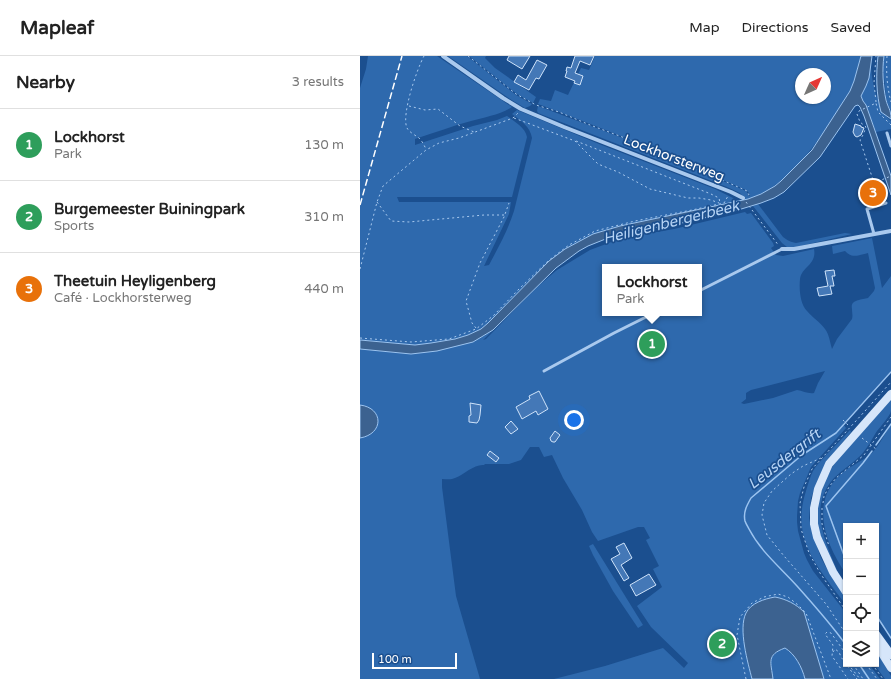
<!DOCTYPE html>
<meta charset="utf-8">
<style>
:root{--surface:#fff;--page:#f2f2f2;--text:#222;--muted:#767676;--line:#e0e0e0;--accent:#857141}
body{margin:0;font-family:"Varela Round",sans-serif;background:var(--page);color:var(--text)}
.controls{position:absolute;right:12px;bottom:12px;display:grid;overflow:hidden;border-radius:0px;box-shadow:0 1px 3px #0004}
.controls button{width:36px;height:36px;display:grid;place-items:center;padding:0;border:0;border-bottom:1px solid var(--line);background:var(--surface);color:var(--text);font:20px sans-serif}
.compass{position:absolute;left:435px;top:12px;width:36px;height:36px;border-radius:50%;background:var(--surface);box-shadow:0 1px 3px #0004;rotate:45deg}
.scale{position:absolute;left:12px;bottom:10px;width:85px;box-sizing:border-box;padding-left:4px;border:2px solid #fff;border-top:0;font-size:11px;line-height:14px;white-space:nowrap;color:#fff;-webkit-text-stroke:3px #1b4f8f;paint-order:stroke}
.you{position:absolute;left:214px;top:364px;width:14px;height:14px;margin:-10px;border:3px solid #fff;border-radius:50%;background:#1a73e8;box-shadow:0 0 0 6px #1a73e833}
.badge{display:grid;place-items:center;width:26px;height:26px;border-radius:50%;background:var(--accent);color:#fff;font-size:13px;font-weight:700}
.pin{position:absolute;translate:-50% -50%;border:2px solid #fff;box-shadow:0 1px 4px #0006}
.popup{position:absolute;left:242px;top:208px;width:100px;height:52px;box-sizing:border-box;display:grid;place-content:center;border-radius:0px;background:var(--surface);filter:drop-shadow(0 1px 3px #0005);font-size:13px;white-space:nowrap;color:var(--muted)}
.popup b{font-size:15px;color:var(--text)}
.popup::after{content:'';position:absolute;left:50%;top:100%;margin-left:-8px;border:8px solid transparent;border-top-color:var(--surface)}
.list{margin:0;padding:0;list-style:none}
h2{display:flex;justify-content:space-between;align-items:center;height:52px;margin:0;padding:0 16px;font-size:17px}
h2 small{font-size:13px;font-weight:400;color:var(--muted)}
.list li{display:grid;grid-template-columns:26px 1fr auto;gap:12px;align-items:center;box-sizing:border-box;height:72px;padding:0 16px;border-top:1px solid var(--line)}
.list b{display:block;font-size:15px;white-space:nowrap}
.list p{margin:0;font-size:13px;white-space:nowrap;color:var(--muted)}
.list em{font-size:13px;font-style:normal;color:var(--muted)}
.icon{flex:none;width:22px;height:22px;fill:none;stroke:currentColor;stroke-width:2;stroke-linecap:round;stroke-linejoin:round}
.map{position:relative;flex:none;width:531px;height:623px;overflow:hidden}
header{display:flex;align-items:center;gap:24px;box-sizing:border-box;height:56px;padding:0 20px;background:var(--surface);border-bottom:1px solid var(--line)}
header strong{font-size:19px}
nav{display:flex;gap:22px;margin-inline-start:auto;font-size:14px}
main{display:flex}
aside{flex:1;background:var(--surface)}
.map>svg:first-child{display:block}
.green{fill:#2e69ad;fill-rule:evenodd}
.water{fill:#3c6290;stroke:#9cc4f0}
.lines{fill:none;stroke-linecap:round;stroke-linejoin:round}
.stream{stroke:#9cc4f0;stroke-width:1.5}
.building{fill:#4478b7;stroke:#cfe3fa}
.path{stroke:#a9c9ee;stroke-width:1;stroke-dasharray:2 3;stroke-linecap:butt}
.lane{stroke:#a9c9ee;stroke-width:3}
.street{stroke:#a9c9ee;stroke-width:4}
.secondary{stroke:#d6e6fa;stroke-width:8}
.rail{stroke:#fff;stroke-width:1.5;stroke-dasharray:7 3;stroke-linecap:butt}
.labels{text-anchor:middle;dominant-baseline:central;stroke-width:3.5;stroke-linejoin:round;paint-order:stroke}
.street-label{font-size:14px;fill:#fff;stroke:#1b4f8f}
.water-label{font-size:15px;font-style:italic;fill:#b5d3f5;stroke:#1b4f8f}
</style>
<header>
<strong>Mapleaf</strong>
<nav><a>Map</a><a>Directions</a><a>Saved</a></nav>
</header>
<main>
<aside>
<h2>Nearby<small>3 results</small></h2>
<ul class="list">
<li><span class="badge" style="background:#2e9e5b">1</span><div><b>Lockhorst</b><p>Park</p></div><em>130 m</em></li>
<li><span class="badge" style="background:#2e9e5b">2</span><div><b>Burgemeester Buiningpark</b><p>Sports</p></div><em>310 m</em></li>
<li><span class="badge" style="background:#e8710a">3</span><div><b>Theetuin Heyligenberg</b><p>Café · Lockhorsterweg</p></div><em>440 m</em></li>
</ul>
</aside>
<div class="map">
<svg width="531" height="623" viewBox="0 0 531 623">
<rect width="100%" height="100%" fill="#1b4f8f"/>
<!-- green -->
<g class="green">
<path d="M 8,0 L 77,0 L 152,51 C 139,59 125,61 111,65 C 92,70 74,77 55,83 L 55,89 L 113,70 L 137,64 L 147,60 C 155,66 165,71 167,81 L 152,141 L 37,141 L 39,146 L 151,146 L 149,158 L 124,210 L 129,209 C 138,192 148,174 154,155 L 172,82 C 170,70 161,65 152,58 L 157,54 L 239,88 L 355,133 L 373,142 L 375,144 L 381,145 L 260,170 L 219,185 L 205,193 L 189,205 L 128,267 L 121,273 L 108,279 L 95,283 L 71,287 L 55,289 L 0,284 L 0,32 L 6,13 Z"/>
<polygon points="88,0 107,0 156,39 172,48 170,50 165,52 150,43"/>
<polygon points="109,0 126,0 125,2 135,12 176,41 173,47 157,38"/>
<path d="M 235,0 L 501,0 L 494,25 L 490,35 C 463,76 437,127 386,144 L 380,137 L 367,131 L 178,57 L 177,55 L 178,50 L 292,93 L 347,117 L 358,123 L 386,135 L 388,138 L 388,140 L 390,140 L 389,137 L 386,134 L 356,121 L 347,116 L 307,98 L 197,55 L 178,48 L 180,43 L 191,45 L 195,34 L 208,39 L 221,12 L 229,14 ZM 441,18 L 465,18 L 465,42 L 441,42 Z"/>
<polygon points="524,0 531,0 531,55 527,46 526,41 523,10"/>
<path d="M 511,5 C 510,21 518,55 531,65 L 531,73 L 516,76 L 506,49 L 503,45 L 501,39 C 508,27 509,19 511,5 Z"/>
<path d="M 398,148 L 423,181 C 427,184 430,186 436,187 L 485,177 L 492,178 L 436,191 L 427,191 L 422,187 L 393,150 Z"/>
<path d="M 385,156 L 387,158 L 391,157 L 413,187 L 414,190 L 411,192 L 416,199 L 423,200 L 454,193 C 457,209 442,210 440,223 C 439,233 440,248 447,255 C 453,262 460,266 465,273 C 469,278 470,286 472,293 L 477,283 L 492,263 C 493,259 492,257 492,253 C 490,243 502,244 508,242 L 514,235 L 515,232 L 508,197 C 499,199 492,203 485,195 L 473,198 L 472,190 L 512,182 L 522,232 L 531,220 L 531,315 L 483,368 L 486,372 L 451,411 L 440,437 L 438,445 L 437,460 L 437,466 L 438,475 L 444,497 L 447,504 L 453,515 L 486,557 L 486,608 L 509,608 L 520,623 L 464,623 L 444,556 L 440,552 L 426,544 L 415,541 L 394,549 L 388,554 L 385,558 L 384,585 L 392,623 L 194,623 L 245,610 L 303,592 L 324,612 L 328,607 L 291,571 L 277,550 L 302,531 L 293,513 L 299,510 L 286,484 L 290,482 L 284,471 L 278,471 L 238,485 L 232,476 L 222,454 L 203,422 L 192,399 L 184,401 L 179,391 L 170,391 L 161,404 L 149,408 L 125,408 L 124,409 C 114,408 105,418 95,422 C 91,424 87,423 82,423 L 82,431 L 96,540 L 120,623 L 0,623 L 0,293 L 51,298 L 122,281 L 133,274 L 123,284 L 126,283 L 177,231 L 197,214 L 230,194 L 262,182 L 314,173 ZM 245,211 L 339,211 L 339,257 L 245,257 ZM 465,315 L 458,327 L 454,337 C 448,338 443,335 437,334 L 413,342 L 384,348 L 381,347 L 386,343 L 386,337 L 391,334 Z"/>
<path d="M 531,343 C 531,346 531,352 531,355 C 530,360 520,371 517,375 C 512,383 507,393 500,400 C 492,408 482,414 474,422 C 447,452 466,487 479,519 C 471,506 464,492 459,477 C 453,455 461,429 473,410 C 480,399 490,389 498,379 C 509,367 520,355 531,343 Z"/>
<path d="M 531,369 L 531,582 L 516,561 L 516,470 L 486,470 L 486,518 C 466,489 450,448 479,420 C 489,410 502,406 512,397 C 519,390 525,377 531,369 Z"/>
<path d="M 490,374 L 491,376 L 473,398 L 459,421 L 451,442 L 449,462 L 453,479 L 461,502 L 466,511 L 486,540 L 486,549 C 459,512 430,484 446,435 C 448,428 450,421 453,415 C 457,408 463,403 467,398 C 475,390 483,382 490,374 Z"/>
<polygon points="233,488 283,569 278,572 253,535 233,499 229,490"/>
<path d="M 425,592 C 435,598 442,611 445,623 L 413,623 C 411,606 406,599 425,592 Z"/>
<polygon points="516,594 531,620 531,623 525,623 514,608 516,608"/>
</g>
<!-- water -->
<g class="water">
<polygon points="501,0 512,0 509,22 506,30 501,40 503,45 506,49 531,120 531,139 504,60 500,51 498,49 495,50 460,101 424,136 414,142 401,147 378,154 327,166 276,175 248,182 228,190 219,195 196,212 133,274 113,286 77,295 51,298 0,293 0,284 55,289 71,287 95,283 108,279 121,273 128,267 189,205 205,193 233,178 260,170 388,143 401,138 415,130 421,125 452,94 490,35 494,25"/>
<path d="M 518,0 L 524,0 C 522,14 523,30 526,44 C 528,52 531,53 531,63 L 521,56 C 516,38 516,18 518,0 Z"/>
<path d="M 0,349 C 24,352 24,378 0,382 Z"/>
<path d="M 415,541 C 426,543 436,548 444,556 L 464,623 L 445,623 C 442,611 435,598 425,592 C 406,599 411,606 413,623 L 392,623 C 388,607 378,573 386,557 C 391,547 404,543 415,541 Z"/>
</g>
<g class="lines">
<!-- stream -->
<g class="stream">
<polyline points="516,389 531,368"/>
<polyline points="486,505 466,450 503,407 512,395"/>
<polyline points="516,559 531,582"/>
<path d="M 486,589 C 471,568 454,549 437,530 C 420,511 401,496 389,473 C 388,471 386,468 385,465 C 383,456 387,449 391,442 L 442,399 L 476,377 L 531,316"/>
<polyline points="499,608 509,623"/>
</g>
</g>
<!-- building -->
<g class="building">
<polygon points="149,0 170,0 162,13 147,4"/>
<polygon points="215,0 234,0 230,9 220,5 215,17 223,20 220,29 214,27 215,25 205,21 207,15 206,15 207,11 211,12"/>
<polygon points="177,4 187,9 179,23 176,22 169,34 154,26 158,19 166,24"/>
<polygon points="495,68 501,70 501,71 504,72 501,79 497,81 495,80 493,76"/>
<polygon points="519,131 524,143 519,145 516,137 509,140 507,135"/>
<polygon points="474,214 475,220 472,220 474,230 470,230 472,238 459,240 457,232 468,230 465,215"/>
<polygon points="179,335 188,353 178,359 176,355 162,363 156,351 170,343 169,340"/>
<polygon points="110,347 121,349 120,359 119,364 117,367 109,366 109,360 111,359"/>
<polygon points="151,365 158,373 151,378 145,371"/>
<polygon points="195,375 200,379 195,386 193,386 191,385 190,382"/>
<polygon points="130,395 139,402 136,406 127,399"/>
<polygon points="264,487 272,502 261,509 269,522 264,525 251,503 260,498 256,491"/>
<polygon points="289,518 296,529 276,540 270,529"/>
</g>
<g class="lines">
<!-- path -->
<g class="path">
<path d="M 64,0 C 57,13 41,59 47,72 C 49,76 55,79 59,82 C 62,85 64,89 66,93"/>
<polyline points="108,0 156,38 176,49 199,56 230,69 281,88 339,112 355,121 385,134 387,135 389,139 388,141"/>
<path d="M 527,0 C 526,16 527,31 531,46"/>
<polyline points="516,46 514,27 516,0"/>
<polyline points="49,50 65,54 78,53 100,70 114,76"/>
<polyline points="154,62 215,85 238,108 258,116 290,133 328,142 339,142 351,144 359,147"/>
<polyline points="531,69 518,56 516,47 499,55 497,58 500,66 506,71 503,79 500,84 514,127 531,120"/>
<polyline points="216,85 351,138 359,142 360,147"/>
<polyline points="17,146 31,165 49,166 124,159 145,159"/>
<polyline points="386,146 419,190"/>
<polyline points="0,213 17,146 23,130 66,94 79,87 99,82 153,62 158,57"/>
<polyline points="116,272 112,267 106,245 120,207 144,161 149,147"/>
<polyline points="0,282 51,286 89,283 116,273 133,260 160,232 188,205 209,189 235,175 275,165 332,154 364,147 368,140"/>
<polyline points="483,364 490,371"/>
<polyline points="502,382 516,393"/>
<polyline points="461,402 443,410 431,418 412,435 404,447 402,459 407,479 424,500 466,548 486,578"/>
<polyline points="463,447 464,440 469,431 476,422 504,399 531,361"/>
<polyline points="462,452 462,468 469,490"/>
<polyline points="486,555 460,517 449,497 441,473 440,447 444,431 452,413 505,355 531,326"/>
<polyline points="516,568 518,571"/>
<polyline points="473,596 475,593 479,596 481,601 497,623"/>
<polyline points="484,597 486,604"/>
<polyline points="486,598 471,577 467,576 465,578 473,589 472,600 488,623"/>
<polyline points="488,608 500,623"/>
<polyline points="493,608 503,623"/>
<polyline points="506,608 517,623"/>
<polyline points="512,608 523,623"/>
<polyline points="386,623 377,579 380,561 392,547 404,541 418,538 428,541 438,549 446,557 471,623"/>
</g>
<!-- lane -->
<g class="lane">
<polyline points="527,77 531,90"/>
<polyline points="514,178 507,153 526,147"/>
<polyline points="339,235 422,193"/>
<polyline points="184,315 254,277 294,257"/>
</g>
<!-- street -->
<g class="street">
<polyline points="83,0 143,42 161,53 204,71 371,136 383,142"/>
<polyline points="422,193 434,193 531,175"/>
</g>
<!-- secondary -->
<g class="secondary">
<polyline points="486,536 473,516 457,481 454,468 454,452 458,433 469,408 531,338"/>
<polyline points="516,578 531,599"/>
<polyline points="516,588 531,612"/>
</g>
<!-- rail -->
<polyline class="rail" points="0,149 42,0"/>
</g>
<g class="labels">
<!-- street labels -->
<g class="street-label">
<text transform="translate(314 102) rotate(21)">Lockhorsterweg</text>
</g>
<!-- water labels -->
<g class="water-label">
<text transform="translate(311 166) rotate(-14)">Heiligenbergerbeek</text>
<text transform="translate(424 403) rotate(-38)">Leusdergrift</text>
</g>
</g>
</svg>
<div class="controls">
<button>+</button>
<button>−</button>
<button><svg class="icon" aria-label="locate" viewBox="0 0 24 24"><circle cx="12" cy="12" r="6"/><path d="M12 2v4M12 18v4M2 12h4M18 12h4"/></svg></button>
<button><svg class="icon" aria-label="layers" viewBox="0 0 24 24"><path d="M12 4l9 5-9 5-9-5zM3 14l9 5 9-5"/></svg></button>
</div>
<svg class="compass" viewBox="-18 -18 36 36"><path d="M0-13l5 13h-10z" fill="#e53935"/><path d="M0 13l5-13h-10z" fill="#767676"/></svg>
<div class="scale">100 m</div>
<div class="you"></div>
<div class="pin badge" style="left:292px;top:288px;background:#2e9e5b">1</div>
<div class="popup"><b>Lockhorst</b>Park</div>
<div class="pin badge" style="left:362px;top:588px;background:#2e9e5b">2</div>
<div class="pin badge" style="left:513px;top:137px;background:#e8710a">3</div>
</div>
</main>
